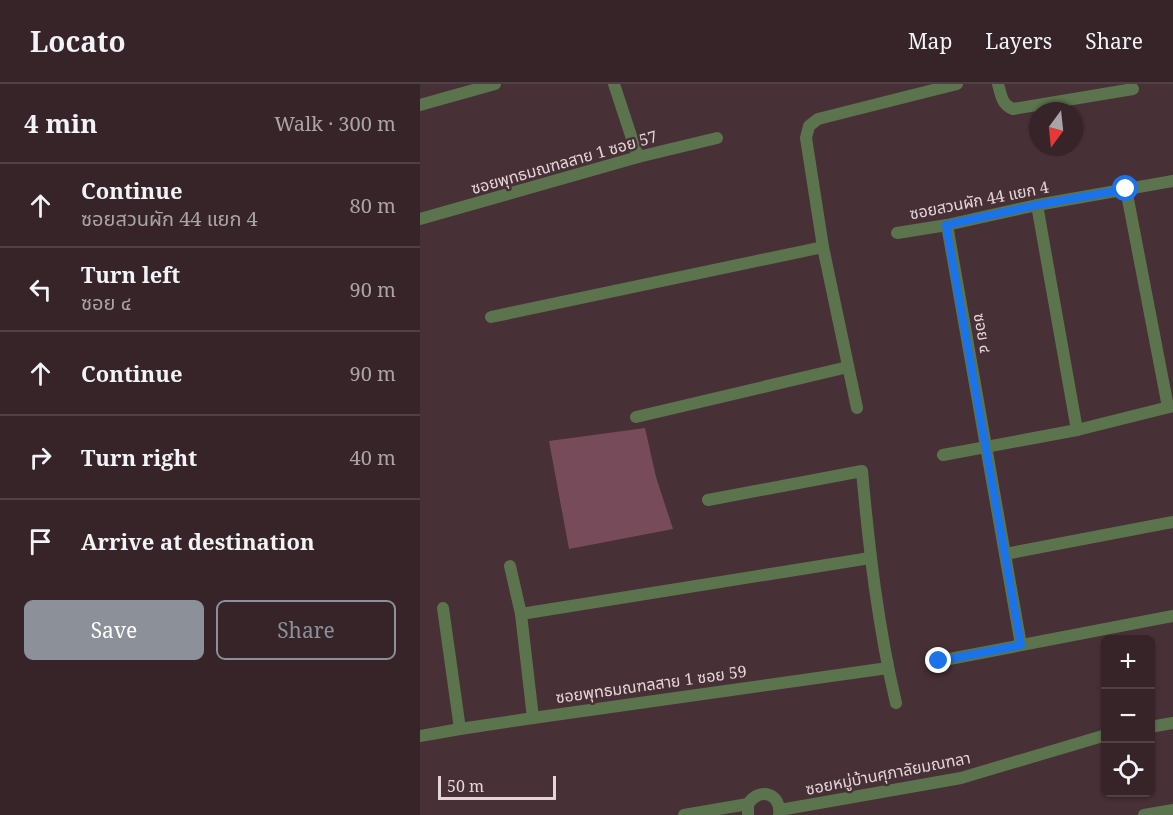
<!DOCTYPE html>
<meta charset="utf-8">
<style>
:root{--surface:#362429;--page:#3d2c31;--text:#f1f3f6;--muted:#aaa4a8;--line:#504146;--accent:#8c9099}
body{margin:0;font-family:"Noto Serif","Noto Sans Thai",serif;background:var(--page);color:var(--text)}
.controls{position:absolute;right:18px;bottom:18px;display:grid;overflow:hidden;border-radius:9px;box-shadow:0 2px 4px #0004}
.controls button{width:54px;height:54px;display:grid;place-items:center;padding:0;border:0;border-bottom:2px solid var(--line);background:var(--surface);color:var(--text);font:30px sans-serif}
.compass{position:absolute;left:609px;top:18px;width:54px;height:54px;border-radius:50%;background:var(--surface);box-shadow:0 2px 4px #0004;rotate:195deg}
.scale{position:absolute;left:18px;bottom:15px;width:118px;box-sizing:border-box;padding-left:6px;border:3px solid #e5d5d9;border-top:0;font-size:16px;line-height:21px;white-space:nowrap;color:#e5d5d9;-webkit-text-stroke:4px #483037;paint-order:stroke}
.stop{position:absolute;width:18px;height:18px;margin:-14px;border:4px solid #1a73e8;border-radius:50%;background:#fff}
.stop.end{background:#1a73e8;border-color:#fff;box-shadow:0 2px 6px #0008}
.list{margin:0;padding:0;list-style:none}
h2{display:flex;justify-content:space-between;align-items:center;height:78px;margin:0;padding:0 24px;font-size:26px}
h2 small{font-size:20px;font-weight:400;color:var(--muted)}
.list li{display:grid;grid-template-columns:39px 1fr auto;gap:18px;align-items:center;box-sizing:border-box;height:84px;padding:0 24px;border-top:2px solid var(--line)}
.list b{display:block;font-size:22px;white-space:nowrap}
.list p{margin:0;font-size:20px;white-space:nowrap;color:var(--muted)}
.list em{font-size:20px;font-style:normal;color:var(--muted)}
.actions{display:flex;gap:12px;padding:18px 24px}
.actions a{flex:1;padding:14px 0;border:2px solid var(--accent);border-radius:9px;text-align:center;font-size:21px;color:var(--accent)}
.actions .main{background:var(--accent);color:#fff}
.icon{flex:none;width:33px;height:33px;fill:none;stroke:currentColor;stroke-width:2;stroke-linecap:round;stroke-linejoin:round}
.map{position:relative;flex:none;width:753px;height:731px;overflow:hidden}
header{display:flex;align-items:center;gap:36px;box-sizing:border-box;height:84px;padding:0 30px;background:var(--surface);border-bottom:2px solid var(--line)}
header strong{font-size:28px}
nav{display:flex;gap:33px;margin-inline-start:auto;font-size:21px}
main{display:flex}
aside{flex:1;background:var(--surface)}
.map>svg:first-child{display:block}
.green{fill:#784b5a}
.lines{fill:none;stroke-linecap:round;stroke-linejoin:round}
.minor{stroke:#5b744d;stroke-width:12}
.route{stroke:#1a73e8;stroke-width:8}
.labels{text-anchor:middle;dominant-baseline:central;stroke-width:5;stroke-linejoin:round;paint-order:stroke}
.street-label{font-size:16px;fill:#e5d5d9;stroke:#483037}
</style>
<header>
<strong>Locato</strong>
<nav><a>Map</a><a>Layers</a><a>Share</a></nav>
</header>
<main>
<aside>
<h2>4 min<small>Walk · 300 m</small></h2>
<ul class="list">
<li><svg class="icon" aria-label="ahead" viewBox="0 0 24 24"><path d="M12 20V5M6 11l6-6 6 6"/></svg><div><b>Continue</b><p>ซอยสวนผัก 44 แยก 4</p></div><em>80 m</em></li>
<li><svg class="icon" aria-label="left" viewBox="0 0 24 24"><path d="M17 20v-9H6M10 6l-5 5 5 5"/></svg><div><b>Turn left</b><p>ซอย ๔</p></div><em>90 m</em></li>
<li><svg class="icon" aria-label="ahead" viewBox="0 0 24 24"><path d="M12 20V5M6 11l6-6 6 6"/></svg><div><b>Continue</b></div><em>90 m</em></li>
<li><svg class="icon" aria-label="right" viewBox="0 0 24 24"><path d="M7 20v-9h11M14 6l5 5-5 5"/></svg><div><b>Turn right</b></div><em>40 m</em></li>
<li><svg class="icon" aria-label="arrive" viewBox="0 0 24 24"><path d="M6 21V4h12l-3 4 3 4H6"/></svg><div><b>Arrive at destination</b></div></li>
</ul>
<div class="actions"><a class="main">Save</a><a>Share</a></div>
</aside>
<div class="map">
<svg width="753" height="731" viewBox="0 0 753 731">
<rect width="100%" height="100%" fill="#483037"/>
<!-- green -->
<polygon class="green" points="225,344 236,393 253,445 149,465 129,357"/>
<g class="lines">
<!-- minor -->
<g class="minor">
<polyline points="194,0 218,73"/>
<path d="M 578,0 C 581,11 582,21 593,25 L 713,5"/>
<polyline points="0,21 75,0"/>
<polyline points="706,105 748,323"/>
<polyline points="617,121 657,346"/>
<polyline points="0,135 218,73 297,54"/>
<polyline points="527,141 601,561"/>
<polyline points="477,149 527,141 617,121 753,97"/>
<polyline points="71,233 403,163"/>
<polyline points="437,324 403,163 386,54 389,42 398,35 537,0"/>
<polyline points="216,333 428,283"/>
<polyline points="523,371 657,346 753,322"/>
<path d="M 288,416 L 442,387 C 449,465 458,543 476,619"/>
<polyline points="585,470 753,438"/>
<polyline points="90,482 101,530"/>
<polyline points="23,524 40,645"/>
<polyline points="519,577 753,532"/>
<polyline points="113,634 101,530 450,474"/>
<polyline points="730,643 753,639"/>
<polyline points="0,652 40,645 113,634 468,584"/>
<polyline points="360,726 541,694 686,651"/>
<polyline points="264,731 328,720"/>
<path d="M 328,731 L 328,720 C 340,702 362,710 359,731"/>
<polyline points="724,731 753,726"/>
</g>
</g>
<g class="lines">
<!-- route -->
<polyline class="route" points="519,577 601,561 526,141 617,121 706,105"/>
</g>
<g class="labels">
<!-- street labels -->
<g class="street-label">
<text transform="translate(144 78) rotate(-16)">ซอยพุทธมณฑลสาย 1 ซอย 57</text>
<text transform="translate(559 116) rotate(-11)">ซอยสวนผัก 44 แยก 4</text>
<text transform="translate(563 249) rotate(80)">ซอย ๔</text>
<text transform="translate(231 600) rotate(-8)">ซอยพุทธมณฑลสาย 1 ซอย 59</text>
<text transform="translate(468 689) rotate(-11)">ซอยหมู่บ้านศุภาลัยมณฑลา</text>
</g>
</g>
</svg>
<div class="controls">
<button>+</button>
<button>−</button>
<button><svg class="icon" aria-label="locate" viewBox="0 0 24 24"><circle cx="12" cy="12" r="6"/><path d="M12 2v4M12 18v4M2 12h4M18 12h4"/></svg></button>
</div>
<svg class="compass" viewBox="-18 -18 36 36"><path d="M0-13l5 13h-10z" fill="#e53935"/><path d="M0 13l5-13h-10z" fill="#aaa4a8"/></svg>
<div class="scale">50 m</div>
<div class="stop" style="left:706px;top:105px"></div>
<div class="stop end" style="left:519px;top:577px"></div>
</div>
</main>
